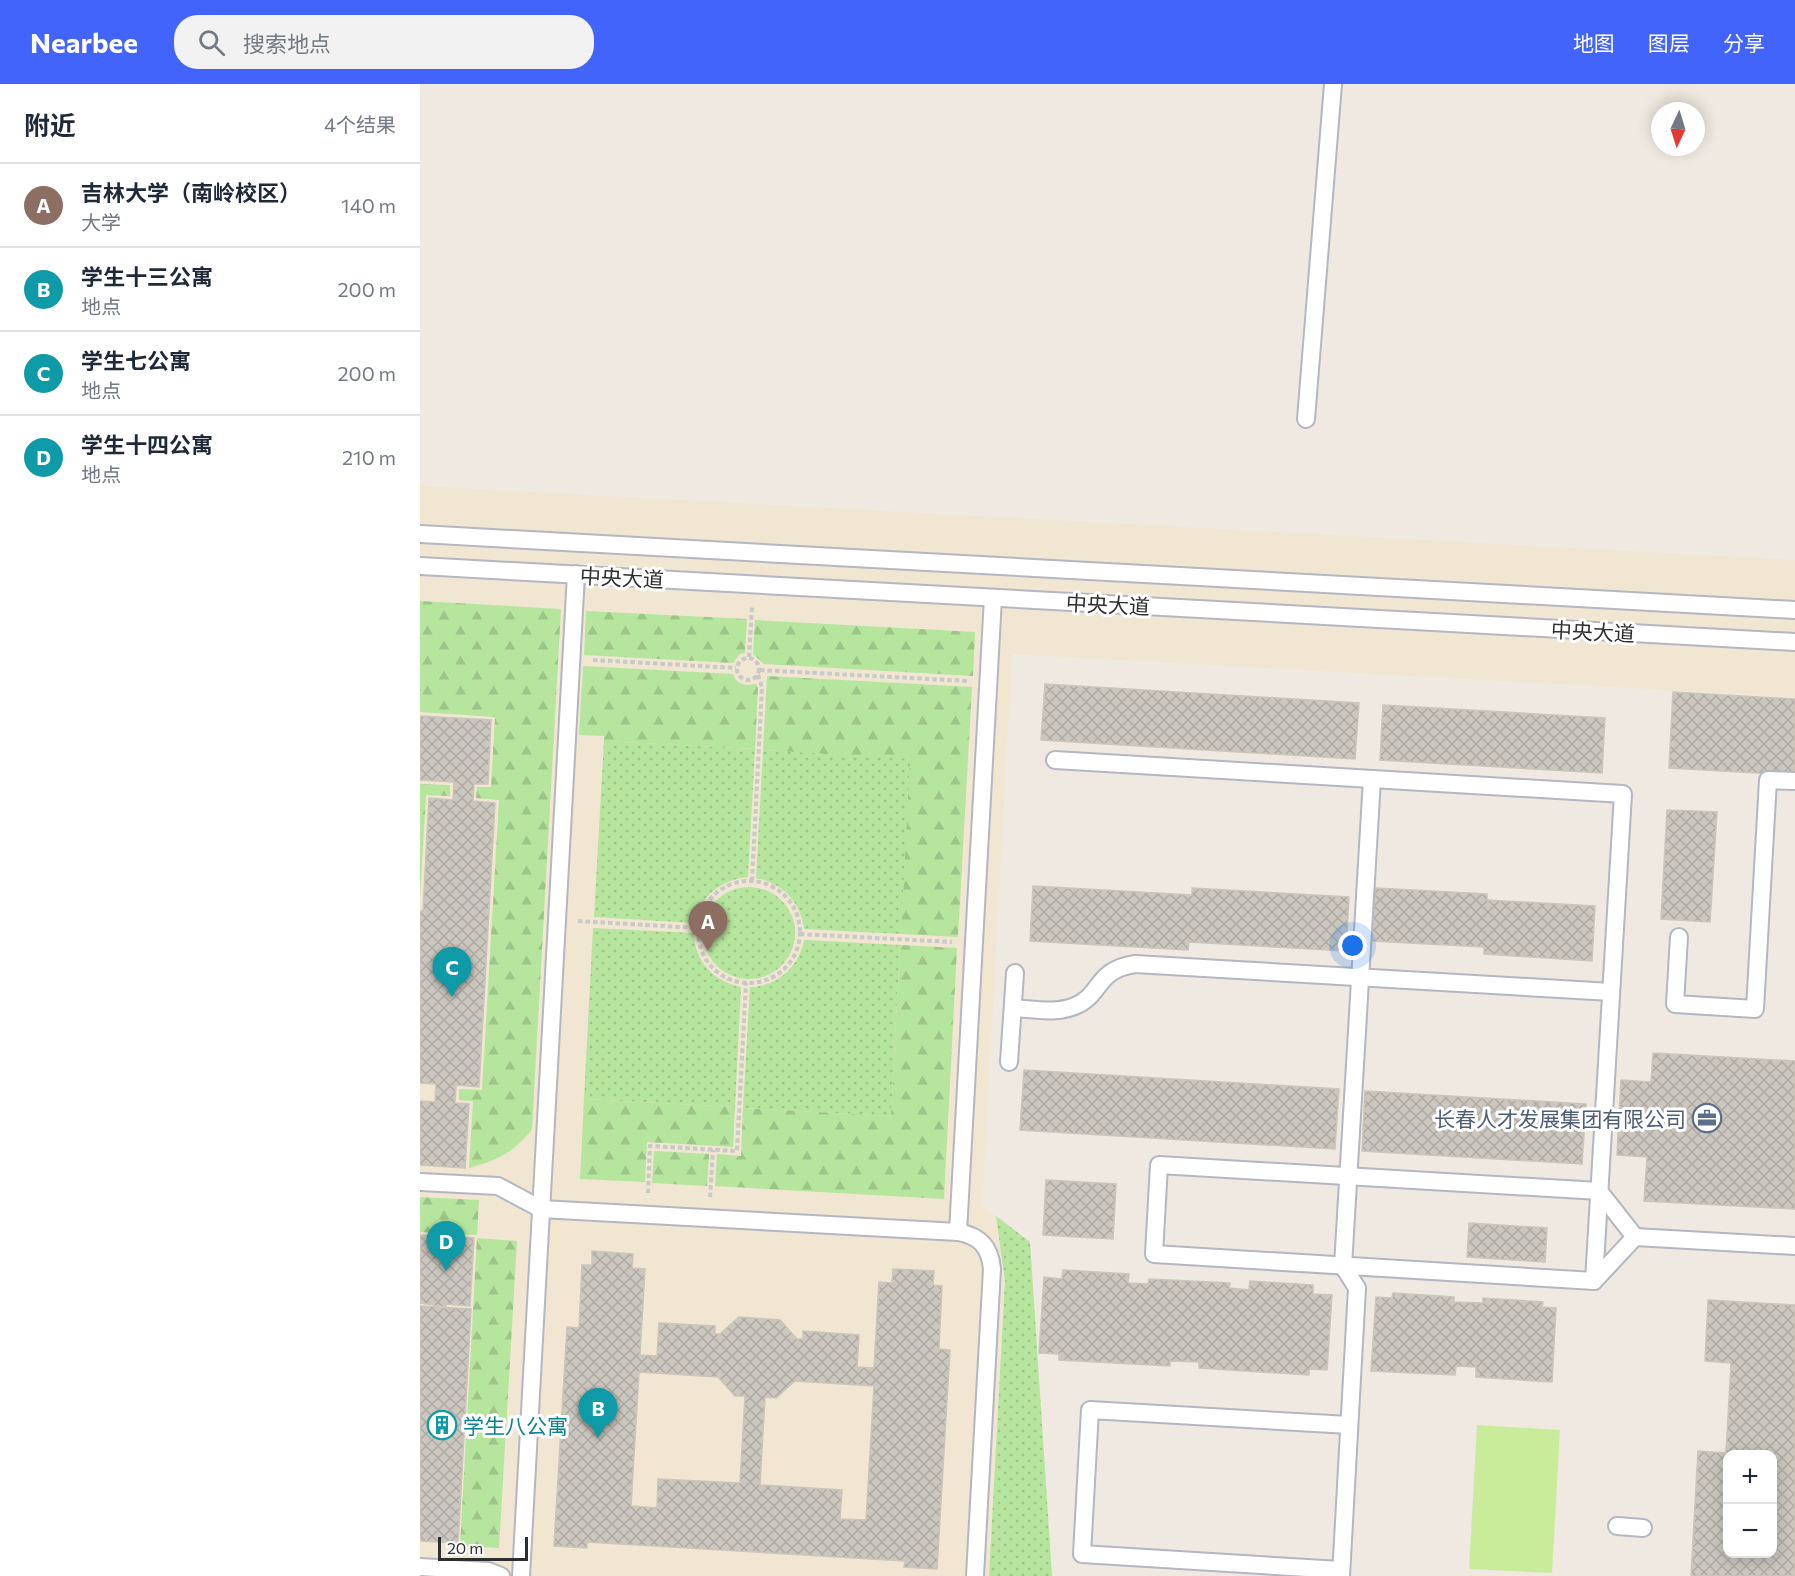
<!DOCTYPE html>
<html lang="zh">
<meta charset="utf-8">
<style>
:root{--surface:#fff;--page:#f2f2f3;--text:#1f2937;--muted:#747a83;--line:#e0e1e3;--accent:#4264fb}
body{margin:0;font-family:Commissioner,"Noto Sans SC",sans-serif;background:var(--page);color:var(--text)}
.controls{position:absolute;right:18px;bottom:18px;display:grid;overflow:hidden;border-radius:12px;box-shadow:0 3px 15px #0003}
.controls button{width:54px;height:54px;display:grid;place-items:center;padding:0;border:0;border-bottom:2px solid var(--line);background:var(--surface);color:var(--text);font:30px sans-serif}
.compass{position:absolute;left:1231px;top:18px;width:54px;height:54px;border-radius:50%;background:var(--surface);box-shadow:0 3px 15px #0003;rotate:184deg}
.scale{position:absolute;left:18px;bottom:15px;width:90px;box-sizing:border-box;padding-left:6px;border:3px solid #2e2e2e;border-top:0;font-size:16px;line-height:21px;white-space:nowrap;color:#2e2e2e;-webkit-text-stroke:4px #fff;paint-order:stroke}
.you{position:absolute;left:933px;top:862px;width:21px;height:21px;margin:-15px;border:4px solid #fff;border-radius:50%;background:#1a73e8;box-shadow:0 0 0 9px #1a73e833}
.badge{display:grid;place-items:center;width:39px;height:39px;border-radius:50%;background:var(--accent);color:#fff;font-size:20px;font-weight:700}
.pin{position:absolute;translate:-50% -50px;filter:drop-shadow(0 2px 3px #0008)}
.pin::after{content:'';position:absolute;top:32px;width:21px;height:18px;background:inherit;clip-path:polygon(0 0,100% 0,50% 100%)}
.list{margin:0;padding:0;list-style:none}
h2{display:flex;justify-content:space-between;align-items:center;height:78px;margin:0;padding:0 24px;font-size:26px}
h2 small{font-size:20px;font-weight:400;color:var(--muted)}
.list li{display:grid;grid-template-columns:39px 1fr auto;gap:18px;align-items:center;box-sizing:border-box;height:84px;padding:0 24px;border-top:2px solid var(--line)}
.list b{display:block;font-size:22px;white-space:nowrap}
.list p{margin:0;font-size:20px;white-space:nowrap;color:var(--muted)}
.list em{font-size:20px;font-style:normal;color:var(--muted)}
.icon{flex:none;width:33px;height:33px;fill:none;stroke:currentColor;stroke-width:2;stroke-linecap:round;stroke-linejoin:round}
.map{position:relative;flex:none;width:1375px;height:1492px;overflow:hidden}
header{display:flex;align-items:center;gap:36px;box-sizing:border-box;height:84px;padding:0 30px;background:var(--accent);color:#fff}
header strong{font-size:28px}
nav{display:flex;gap:33px;margin-inline-start:auto;font-size:21px}
.search{width:420px;height:54px;background:var(--page);display:flex;align-items:center;gap:15px;box-sizing:border-box;padding:0 21px;border-radius:24px;color:var(--muted);font-size:22px}
main{display:flex}
aside{flex:1;background:var(--surface)}
.map>svg:first-child{display:block}
.education{fill:#f0e6d1}
.grass{fill:url(#grass-dots)}
.forest{fill:url(#forest-firs)}
.pitch{fill:#c9ec9a}
.building{fill:url(#building-cross-hatch);stroke:#cbc5ba;stroke-width:1.5;fill-rule:evenodd}
.lines{fill:none;stroke-linecap:round;stroke-linejoin:round}
.lane-casing{stroke:#b4b7c1;stroke-width:20}
.path{stroke:#c9c9c9;stroke-width:4;stroke-dasharray:4.5 3;stroke-linecap:butt}
.lane{stroke:#fff;stroke-width:16}
.labels{text-anchor:middle;dominant-baseline:central;stroke-width:6;stroke-linejoin:round;paint-order:stroke}
.street-label{font-size:21px;fill:#2e2e2e;stroke:#fff}
.service-label{font-size:21px;fill:#4e5e75;stroke:#fff;text-anchor:end}
.culture-label{font-size:21px;fill:#0d838f;stroke:#fff;text-anchor:start}
</style>
<header>
<strong>Nearbee</strong>
<div class="search"><svg class="icon" aria-label="search" viewBox="0 0 24 24"><circle cx="10" cy="10" r="6"/><path d="M15 15l6 6"/></svg>搜索地点</div>
<nav><a>地图</a><a>图层</a><a>分享</a></nav>
</header>
<main>
<aside>
<h2>附近<small>4个结果</small></h2>
<ul class="list">
<li><span class="badge" style="background:#8d6e63">A</span><div><b>吉林大学（南岭校区）</b><p>大学</p></div><em>140 m</em></li>
<li><span class="badge" style="background:#0f9aa8">B</span><div><b>学生十三公寓</b><p>地点</p></div><em>200 m</em></li>
<li><span class="badge" style="background:#0f9aa8">C</span><div><b>学生七公寓</b><p>地点</p></div><em>200 m</em></li>
<li><span class="badge" style="background:#0f9aa8">D</span><div><b>学生十四公寓</b><p>地点</p></div><em>210 m</em></li>
</ul>
</aside>
<div class="map">
<svg width="1375" height="1492" viewBox="0 0 1375 1492">
<defs>
<pattern id="grass-dots" width="8" height="8" patternUnits="userSpaceOnUse" patternTransform="scale(1.5)"><rect width="8" height="8" fill="#b6e59e"/><path d="M2 2h.1M6 6h.1" fill="none" stroke="#9dc588" stroke-width="1.8" stroke-linecap="round"/></pattern>
<pattern id="forest-firs" width="22" height="20" patternUnits="userSpaceOnUse" patternTransform="scale(1.5)"><rect width="22" height="20" fill="#b6e59e"/><path d="M5 1l3.5 6h-7zM16 11l3.5 6h-7z" fill="#9dc588"/></pattern>
<pattern id="building-cross-hatch" width="8" height="8" patternUnits="userSpaceOnUse" patternTransform="scale(1.5)"><rect width="8" height="8" fill="#cbc7bf"/><path d="M0 0l8 8M0 8l8-8" fill="none" stroke="#afaba4"/></pattern>
</defs>
<rect width="100%" height="100%" fill="#efe9e1"/>
<!-- education -->
<polygon class="education" points="0,402 1375,476 1375,613 592,570 562,1122 610,1158 632,1492 0,1492"/>
<!-- grass -->
<g class="grass">
<path d="M 184,657 L 335,665 L 328,793 C 300,796 281,812 274,839 L 174,833 Z"/>
<path d="M 343,666 L 491,674 L 481,850 L 384,845 C 381,818 363,799 336,794 Z"/>
<circle cx="329" cy="849" r="46"/>
<path d="M 173,844 L 274,849 C 275,879 294,897 321,903 L 315,1023 L 164,1015 Z"/>
<path d="M 384,856 L 480,861 L 471,1032 L 323,1024 L 330,903 C 358,902 379,883 384,856 Z"/>
<polygon points="576,1132 610,1158 632,1492 569,1492 585,1197"/>
</g>
<!-- forest -->
<g class="forest">
<path d="M 0,517 L 141,525 L 112,1045 C 95,1068 76,1077 49,1084 L 53,1017 L 39,1016 L 39,1005 L 62,1006 L 79,716 L 56,714 L 57,703 L 71,703 L 75,633 L 0,628 Z"/>
<polygon points="166,527 327,535 325,569 320,570 313,579 164,571"/>
<polygon points="335,536 555,548 553,592 344,580 333,570"/>
<path d="M 163,582 L 313,590 C 317,601 325,602 336,600 L 338,604 L 335,665 L 184,657 L 184,652 L 159,651 Z"/>
<polygon points="347,592 552,603 538,853 481,850 490,675 343,666"/>
<polygon points="0,700 30,701 30,712 6,711 0,813"/>
<polygon points="480,861 537,864 524,1115 295,1102 297,1070 321,1072 323,1024 471,1032"/>
<polygon points="164,1015 315,1023 313,1063 227,1058 225,1098 160,1095"/>
<polygon points="234,1067 289,1070 287,1102 232,1099"/>
<polygon points="0,1113 59,1116 57,1151 0,1148"/>
<polygon points="57,1154 97,1157 79,1464 40,1462"/>
</g>
<!-- pitch -->
<polygon class="pitch" points="1057,1341 1140,1346 1132,1489 1049,1485"/>
<!-- building -->
<g class="building">
<polygon points="625,600 939,619 935,675 621,656"/>
<polygon points="1253,608 1375,615 1375,691 1249,684"/>
<polygon points="963,621 1185,634 1182,689 960,676"/>
<polygon points="0,632 71,636 68,700 54,700 53,717 75,719 59,1003 36,1001 35,1019 49,1020 45,1084 0,1081 0,1017 15,1018 16,1000 0,999 0,827 3,827 9,714 33,716 34,698 0,696"/>
<polygon points="1247,726 1297,728 1290,838 1241,835"/>
<polygon points="613,802 772,811 772,804 929,813 926,867 769,858 768,866 610,857"/>
<polygon points="955,804 1067,810 1067,816 1175,822 1172,877 1064,870 1064,863 952,857"/>
<polygon points="1233,969 1375,977 1375,1125 1224,1117 1227,1073 1197,1071 1201,996 1231,998"/>
<polygon points="604,986 919,1005 915,1065 600,1046"/>
<polygon points="945,1007 1166,1020 1162,1080 942,1067"/>
<polygon points="626,1096 696,1100 693,1155 623,1151"/>
<polygon points="1049,1139 1127,1144 1125,1178 1047,1173"/>
<polygon points="0,1151 54,1154 50,1222 26,1220 26,1223 0,1219"/>
<path d="M 172,1167 L 213,1170 L 212,1184 L 225,1185 L 220,1271 L 237,1272 L 239,1239 L 295,1242 L 295,1250 L 300,1250 L 319,1233 L 360,1236 L 377,1255 L 383,1255 L 383,1247 L 439,1251 L 437,1283 L 454,1284 L 459,1198 L 472,1199 L 473,1185 L 514,1187 L 513,1201 L 522,1202 L 519,1265 L 530,1266 L 517,1485 L 484,1483 L 485,1477 L 418,1473 L 167,1458 L 167,1464 L 134,1462 L 147,1243 L 159,1244 L 162,1181 L 172,1181 ZM 219,1288 L 298,1293 L 315,1312 L 325,1312 L 320,1399 L 238,1395 L 237,1424 L 211,1422 ZM 375,1297 L 454,1302 L 446,1436 L 420,1435 L 422,1406 L 340,1401 L 345,1313 L 356,1314 Z"/>
<polygon points="643,1186 709,1190 708,1199 728,1200 729,1195 810,1199 809,1204 829,1206 830,1197 893,1201 893,1210 912,1211 907,1286 889,1285 889,1291 779,1284 779,1278 750,1277 750,1282 639,1276 639,1270 619,1269 624,1193 642,1195"/>
<polygon points="973,1209 1034,1213 1034,1218 1063,1219 1063,1214 1123,1218 1122,1223 1136,1224 1132,1298 1056,1293 1056,1283 1036,1282 1035,1291 951,1287 956,1213 972,1214"/>
<path d="M 1288,1216 L 1375,1221 L 1375,1492 L 1271,1492 L 1278,1367 L 1306,1369 L 1311,1279 L 1285,1277 ZM 1308,1370 L 1352,1370 L 1352,1470 L 1308,1470 Z"/>
<polygon points="0,1222 51,1225 38,1459 0,1457"/>
</g>
<g class="lines">
<!-- lane casing -->
<g class="lane-casing">
<g id="lane">
<polyline points="886,335 913,0"/>
<polyline points="0,450 1375,526"/>
<polyline points="0,482 1375,558"/>
<polyline points="635,676 1203,710 1174,1197"/>
<polyline points="1259,853 1255,920 1335,925 1348,696 1375,697"/>
<path d="M 593,924 C 613,925 636,930 655,922 C 682,911 675,886 715,880 L 1191,908"/>
<polyline points="589,978 595,889"/>
<polygon points="739,1081 1179,1107 1215,1153 1174,1197 734,1170"/>
<path d="M 0,1098 L 78,1102 L 121,1125 L 538,1148 C 560,1152 570,1163 572,1185 L 555,1492"/>
<polyline points="538,1148 573,514"/>
<polyline points="1215,1153 1375,1162"/>
<polyline points="1197,1442 1223,1444"/>
<polyline points="0,1483 68,1487 81,1492"/>
<polyline points="920,1486 662,1470 670,1326 929,1341"/>
<polyline points="101,1492 156,490"/>
<polyline points="921,1492 937,1204 923,1182 952,695"/>
</g>
</g>
<!-- path -->
<g class="path">
<polyline points="329,573 332,523"/>
<circle cx="328" cy="585" r="11"/>
<polyline points="173,576 316,584"/>
<polyline points="340,586 547,597"/>
<polyline points="332,797 342,603 338,591"/>
<circle cx="329" cy="848" r="51"/>
<polyline points="158,837 278,844"/>
<polyline points="380,850 532,858"/>
<polyline points="228,1109 230,1062 317,1067 326,899"/>
<polyline points="290,1113 293,1066"/>
</g>
<!-- lane -->
<use href="#lane" class="lane"/>
</g>
<!-- icons -->
<defs>
<g id="office-ring" transform="scale(1.5)"><circle r="9.5" fill="#fff" stroke="#5c6f8a" stroke-width="1.5"/><path d="M-6-3h4V-5.5h4V-3h4V5H-6ZM-1-4.5V-3h2v-1.5ZM-6 0V1H6V0Z" fill="#5c6f8a"/></g>
<g id="building-ring" transform="scale(1.5)"><circle r="9.5" fill="#fff" stroke="#0f9aa8" stroke-width="1.5"/><path d="M-4-6H4V6H1V3H-1V6H-4ZM-2.5-4.3h1.7v1.8h-1.7ZM.8-4.3h1.7v1.8H.8ZM-2.5-1h1.7V.8h-1.7ZM.8-1h1.7V.8H.8Z" fill="#0f9aa8"/></g>
</defs>
<g fill-rule="evenodd">
<use href="#office-ring" x="1287" y="1034"/>
<use href="#building-ring" x="22" y="1341"/>
</g>
<g class="labels">
<!-- street labels -->
<g class="street-label">
<text transform="translate(202 493) rotate(3)">中央大道</text>
<text transform="translate(688 520) rotate(3)">中央大道</text>
<text transform="translate(1173 547) rotate(3)">中央大道</text>
</g>
<!-- service labels -->
<g class="service-label">
<text x="1266" y="1034">长春人才发展集团有限公司</text>
</g>
<!-- culture labels -->
<g class="culture-label">
<text x="43" y="1341">学生八公寓</text>
</g>
</g>
</svg>
<div class="controls">
<button>+</button>
<button>−</button>
</div>
<svg class="compass" viewBox="-18 -18 36 36"><path d="M0-13l5 13h-10z" fill="#e53935"/><path d="M0 13l5-13h-10z" fill="#747a83"/></svg>
<div class="scale">20 m</div>
<div class="you"></div>
<div class="pin badge" style="left:288px;top:867px;background:#8d6e63">A</div>
<div class="pin badge" style="left:178px;top:1354px;background:#0f9aa8">B</div>
<div class="pin badge" style="left:32px;top:913px;background:#0f9aa8">C</div>
<div class="pin badge" style="left:26px;top:1187px;background:#0f9aa8">D</div>
</div>
</main>
